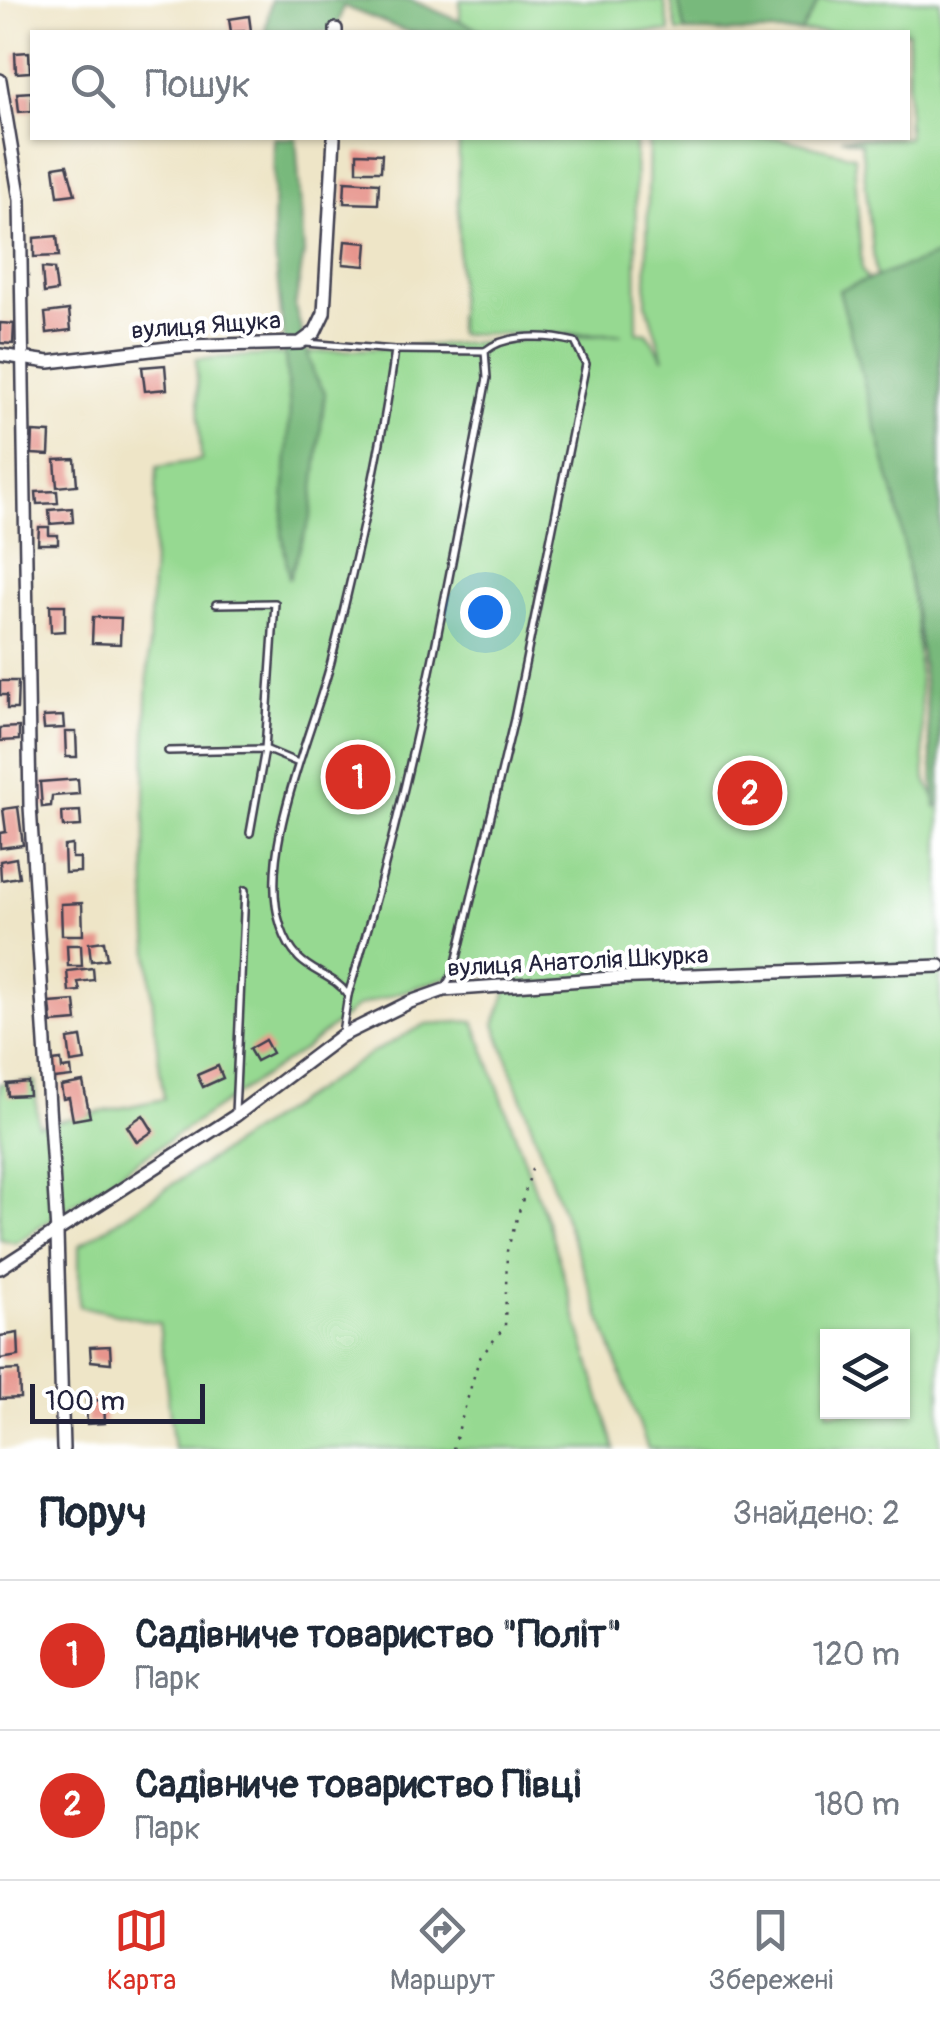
<!DOCTYPE html>
<html lang="uk">
<meta charset="utf-8">
<style>
:root{--surface:#fff;--page:#f2f2f3;--text:#1f2937;--muted:#747a83;--line:#e0e1e3;--accent:#d93025}
body{margin:0;font-family:Pangolin,sans-serif;background:var(--page);color:var(--text)}
.controls{position:absolute;right:30px;bottom:30px;display:grid;overflow:hidden;border-radius:0px;box-shadow:0 2px 8px #0004}
.controls button{width:90px;height:90px;display:grid;place-items:center;padding:0;border:0;border-bottom:2px solid var(--line);background:var(--surface);color:var(--text);font:50px sans-serif}
.scale{position:absolute;left:30px;bottom:25px;width:175px;box-sizing:border-box;padding-left:10px;border:5px solid #22223b;border-top:0;font-size:28px;line-height:35px;white-space:nowrap;color:#22223b;-webkit-text-stroke:8px #fff;paint-order:stroke}
.you{position:absolute;left:485px;top:612px;width:35px;height:35px;margin:-25px;border:8px solid #fff;border-radius:50%;background:#1a73e8;box-shadow:0 0 0 15px #1a73e833}
.badge{display:grid;place-items:center;width:65px;height:65px;border-radius:50%;background:var(--accent);color:#fff;font-size:32px;font-weight:700}
.pin{position:absolute;translate:-50% -50%;border:5px solid #fff;box-shadow:0 2px 10px #0006}
.list{margin:0;padding:0;list-style:none}
h2{display:flex;justify-content:space-between;align-items:center;height:130px;margin:0;padding:0 40px;font-size:42px}
h2 small{font-size:32px;font-weight:400;color:var(--muted)}
.list li{display:grid;grid-template-columns:65px 1fr auto;gap:30px;align-items:center;box-sizing:border-box;height:150px;padding:0 40px;border-top:2px solid var(--line)}
.list b{display:block;font-size:38px;white-space:nowrap}
.list p{margin:0;font-size:32px;white-space:nowrap;color:var(--muted)}
.list em{font-size:32px;font-style:normal;color:var(--muted)}
.icon{flex:none;width:55px;height:55px;fill:none;stroke:currentColor;stroke-width:2;stroke-linecap:round;stroke-linejoin:round}
.map{position:relative;flex:none;width:940px;height:1449px;overflow:hidden}
.search{position:absolute;background:var(--surface);box-shadow:0 2px 8px #0004;left:30px;right:30px;top:30px;height:110px;display:flex;align-items:center;gap:25px;box-sizing:border-box;padding:0 35px;border-radius:0px;color:var(--muted);font-size:38px}
.sheet{height:430px;background:var(--surface)}
nav{display:flex;justify-content:space-around;align-items:center;box-sizing:border-box;height:140px;border-top:2px solid var(--line);background:var(--surface);font-size:28px;color:var(--muted)}
nav a{display:grid;justify-items:center;gap:5px}
nav .on{color:var(--accent)}
.map>svg:first-child{display:block}
.green{fill:#96d991;stroke:#5c7e66;stroke-width:2.5;fill-rule:evenodd}
.forest{fill:#78b97b;stroke:#4d6e5b;stroke-width:2.5}
.building{fill:#e7958d}
.lines{fill:none;stroke-linecap:round;stroke-linejoin:round}
.service-casing{stroke:#413f50;stroke-width:10}
.minor-casing{stroke:#413f50;stroke-width:16}
.path{stroke:#413f50;stroke-width:2.5;stroke-dasharray:2.5 8;stroke-linecap:butt}
.service{stroke:#fff;stroke-width:5}
.minor{stroke:#fff;stroke-width:11}
.labels{text-anchor:middle;dominant-baseline:central;stroke-width:8;stroke-linejoin:round;paint-order:stroke}
.street-label{font-size:25px;fill:#22223b;stroke:#fff}
</style>
<div class="map">
<svg width="940" height="1449" viewBox="0 0 940 1449">
<rect width="100%" height="100%" fill="#fff"/>
<filter id="ink" filterUnits="userSpaceOnUse"><feTurbulence type="fractalNoise" baseFrequency=".01" numOctaves="2"/><feDisplacementMap in="SourceGraphic" scale="20" xChannelSelector="R" yChannelSelector="G"/><feConvolveMatrix kernelMatrix="1 2 1 2 8 2 1 2 1" color-interpolation-filters="sRGB"/></filter>
<filter id="wash" filterUnits="userSpaceOnUse"><feTurbulence type="fractalNoise" baseFrequency=".0048" numOctaves="4" result="noise"/><feDisplacementMap in="SourceGraphic" scale="40" xChannelSelector="R" yChannelSelector="G"/><feGaussianBlur stdDeviation="2.25" result="paint"/><feColorMatrix in="noise" values="0 0 0 0 0 0 0 0 0 0 0 0 0 0 0 0 0 1.4 0 .05"/><feComposite in="paint" operator="in"/></filter>
<g filter="url(#wash)">
<rect width="100%" height="100%" fill="#eee5c7"/>
<!-- green -->
<g class="green">
<polygon points="460,0 664,0 670,32 460,32"/>
<path d="M 671,0 L 940,0 L 940,478 L 907,567 L 916,620 L 925,778 L 940,809 L 940,1449 L 648,1449 L 495,1024 L 513,973 L 454,975 L 358,1006 L 307,1047 L 16,1243 L 0,1239 L 0,1084 L 35,1081 L 38,1125 L 164,1099 C 132,887 148,679 157,467 L 201,460 L 196,359 L 622,334 L 458,334 L 459,138 L 635,138 L 637,332 L 647,333 L 664,359 L 646,303 L 649,138 L 779,138 L 854,156 L 862,271 L 878,296 L 861,143 L 841,138 L 908,138 L 908,32 L 677,32 ZM 828,1336 L 902,1336 L 902,1412 L 828,1412 Z"/>
<polygon points="474,1021 550,1230 615,1449 174,1449 159,1323 79,1306 79,1246 370,1054 426,1024"/>
</g>
<!-- forest -->
<g class="forest">
<polygon points="271,0 411,0 485,32 408,32 343,6 336,32 265,32"/>
<polygon points="678,0 819,0 801,32 685,32"/>
<polygon points="274,138 296,138 304,253 295,307 314,375 325,392 311,516 289,579 282,533 290,409 273,232"/>
<polygon points="940,254 940,805 936,807 920,643 898,510 839,290"/>
</g>
<g id="blocks">
<!-- building -->
<g class="building">
<polygon points="249,16 251,31 231,32 229,19"/>
<polygon points="29,52 30,72 16,73 15,53"/>
<polygon points="32,92 32,111 19,112 17,93"/>
<polygon points="357,153 382,154 381,171 357,171"/>
<polygon points="67,165 75,194 58,196 54,167"/>
<polygon points="345,181 379,183 378,204 344,203"/>
<polygon points="57,236 59,256 34,257 34,238"/>
<polygon points="345,241 367,243 365,266 343,264"/>
<polygon points="42,268 54,269 57,291 44,293"/>
<polygon points="69,310 71,330 47,333 45,313"/>
<polygon points="0,323 14,324 13,344 0,343"/>
<polygon points="165,365 167,389 145,391 142,367"/>
<polygon points="33,432 50,433 49,455 32,454"/>
<polygon points="75,459 77,485 57,487 55,460"/>
<polygon points="57,491 58,503 37,504 36,492"/>
<polygon points="72,508 73,522 50,524 49,510"/>
<polygon points="39,527 49,527 49,535 58,535 58,544 38,544"/>
<polygon points="50,605 65,605 65,631 51,632"/>
<polygon points="93,617 121,618 120,644 92,643"/>
<polygon points="0,681 18,681 17,709 7,709 7,695 0,695"/>
<polygon points="63,716 64,728 44,729 43,717"/>
<polygon points="19,727 19,740 0,741 0,728"/>
<polygon points="65,732 76,732 77,757 66,757"/>
<polygon points="78,779 79,794 52,796 51,806 42,807 40,782"/>
<polygon points="18,807 23,845 0,848 0,833 6,832 3,809"/>
<polygon points="80,811 81,826 63,827 62,812"/>
<polygon points="72,845 72,858 80,858 80,872 65,873 64,846"/>
<polygon points="16,858 19,877 1,880 0,861"/>
<polygon points="82,903 83,935 62,935 61,904"/>
<polygon points="104,941 107,959 91,961 89,943"/>
<polygon points="67,945 81,945 82,966 68,966"/>
<polygon points="93,968 94,980 78,982 80,991 69,992 67,971"/>
<polygon points="75,1001 77,1021 52,1023 50,1003"/>
<polygon points="81,1037 85,1061 71,1063 68,1039"/>
<polygon points="265,1040 272,1053 256,1061 249,1049"/>
<polygon points="61,1060 62,1069 71,1068 72,1077 54,1079 52,1061"/>
<polygon points="218,1066 223,1078 203,1087 197,1075"/>
<polygon points="28,1082 29,1095 8,1096 7,1084"/>
<polygon points="83,1082 90,1117 73,1120 69,1098 63,1099 61,1086"/>
<polygon points="143,1115 153,1131 137,1142 127,1126"/>
<polygon points="18,1333 19,1356 0,1359 0,1336"/>
<polygon points="110,1346 111,1363 91,1361 90,1347"/>
<polygon points="19,1370 20,1398 0,1399 0,1371"/>
<polygon points="104,1400 105,1423 87,1424 86,1401"/>
</g>
</g>
</g>
<g filter="url(#ink)">
<use href="#blocks" fill-opacity="0" stroke="#413f50" stroke-width="2.5"/>
<g class="lines">
<!-- service casing -->
<g class="service-casing">
<g id="service">
<path d="M 306,343 L 395,350 C 381,454 356,560 331,662 C 312,735 256,853 281,927 C 297,976 328,967 348,995 L 342,1033"/>
<polyline points="216,604 275,603 265,749 250,833"/>
<polyline points="168,751 265,749 296,762"/>
<path d="M 445,988 L 454,971 L 514,719 L 586,364 L 575,342 C 548,335 507,333 485,351"/>
<path d="M 348,995 C 411,794 448,584 487,378 L 485,351 L 395,350"/>
<polyline points="235,1113 245,890"/>
</g>
</g>
<!-- minor casing -->
<g class="minor-casing">
<g id="minor">
<polyline points="336,32 336,29"/>
<polyline points="0,80 20,200 30,806 57,1233 63,1449"/>
<polyline points="0,355 49,362 185,346 300,343 315,332 324,313 334,138"/>
<polyline points="0,1268 235,1116 341,1036 410,1002 444,990 611,978 940,966"/>
</g>
</g>
<!-- path -->
<polyline class="path" points="453,1449 479,1359 505,1326 507,1251 533,1166"/>
<!-- service -->
<use href="#service" class="service"/>
<!-- minor -->
<use href="#minor" class="minor"/>
</g>
</g>
<g class="labels">
<!-- street labels -->
<g class="street-label">
<text transform="translate(206 326) rotate(-4)">вулиця Ящука</text>
<text transform="translate(578 962) rotate(-3)">вулиця Анатолія Шкурка</text>
</g>
</g>
</svg>
<div class="controls">
<button><svg class="icon" aria-label="layers" viewBox="0 0 24 24"><path d="M12 4l9 5-9 5-9-5zM3 14l9 5 9-5"/></svg></button>
</div>
<div class="scale">100 m</div>
<div class="you"></div>
<div class="pin badge" style="left:358px;top:777px">1</div>
<div class="pin badge" style="left:750px;top:793px">2</div>
<div class="search"><svg class="icon" aria-label="search" viewBox="0 0 24 24"><circle cx="10" cy="10" r="6"/><path d="M15 15l6 6"/></svg>Пошук</div>
</div>
<section class="sheet">
<h2>Поруч<small>Знайдено: 2</small></h2>
<ul class="list">
<li><span class="badge">1</span><div><b>Садівниче товариство &quot;Політ&quot;</b><p>Парк</p></div><em>120 m</em></li>
<li><span class="badge">2</span><div><b>Садівниче товариство Півці</b><p>Парк</p></div><em>180 m</em></li>
</ul>
</section>
<nav>
<a class="on"><svg class="icon" aria-label="map" viewBox="0 0 24 24"><path d="M3 6l6-2 6 2 6-2v14l-6 2-6-2-6 2zM9 4v14M15 6v14"/></svg>Карта</a>
<a><svg class="icon" aria-label="directions" viewBox="0 0 24 24"><path d="M12 3l9 9-9 9-9-9zM9 14v-3h6M13 9l2 2-2 2"/></svg>Маршрут</a>
<a><svg class="icon" aria-label="saved" viewBox="0 0 24 24"><path d="M7 4h10v16l-5-4-5 4z"/></svg>Збережені</a>
</nav>
